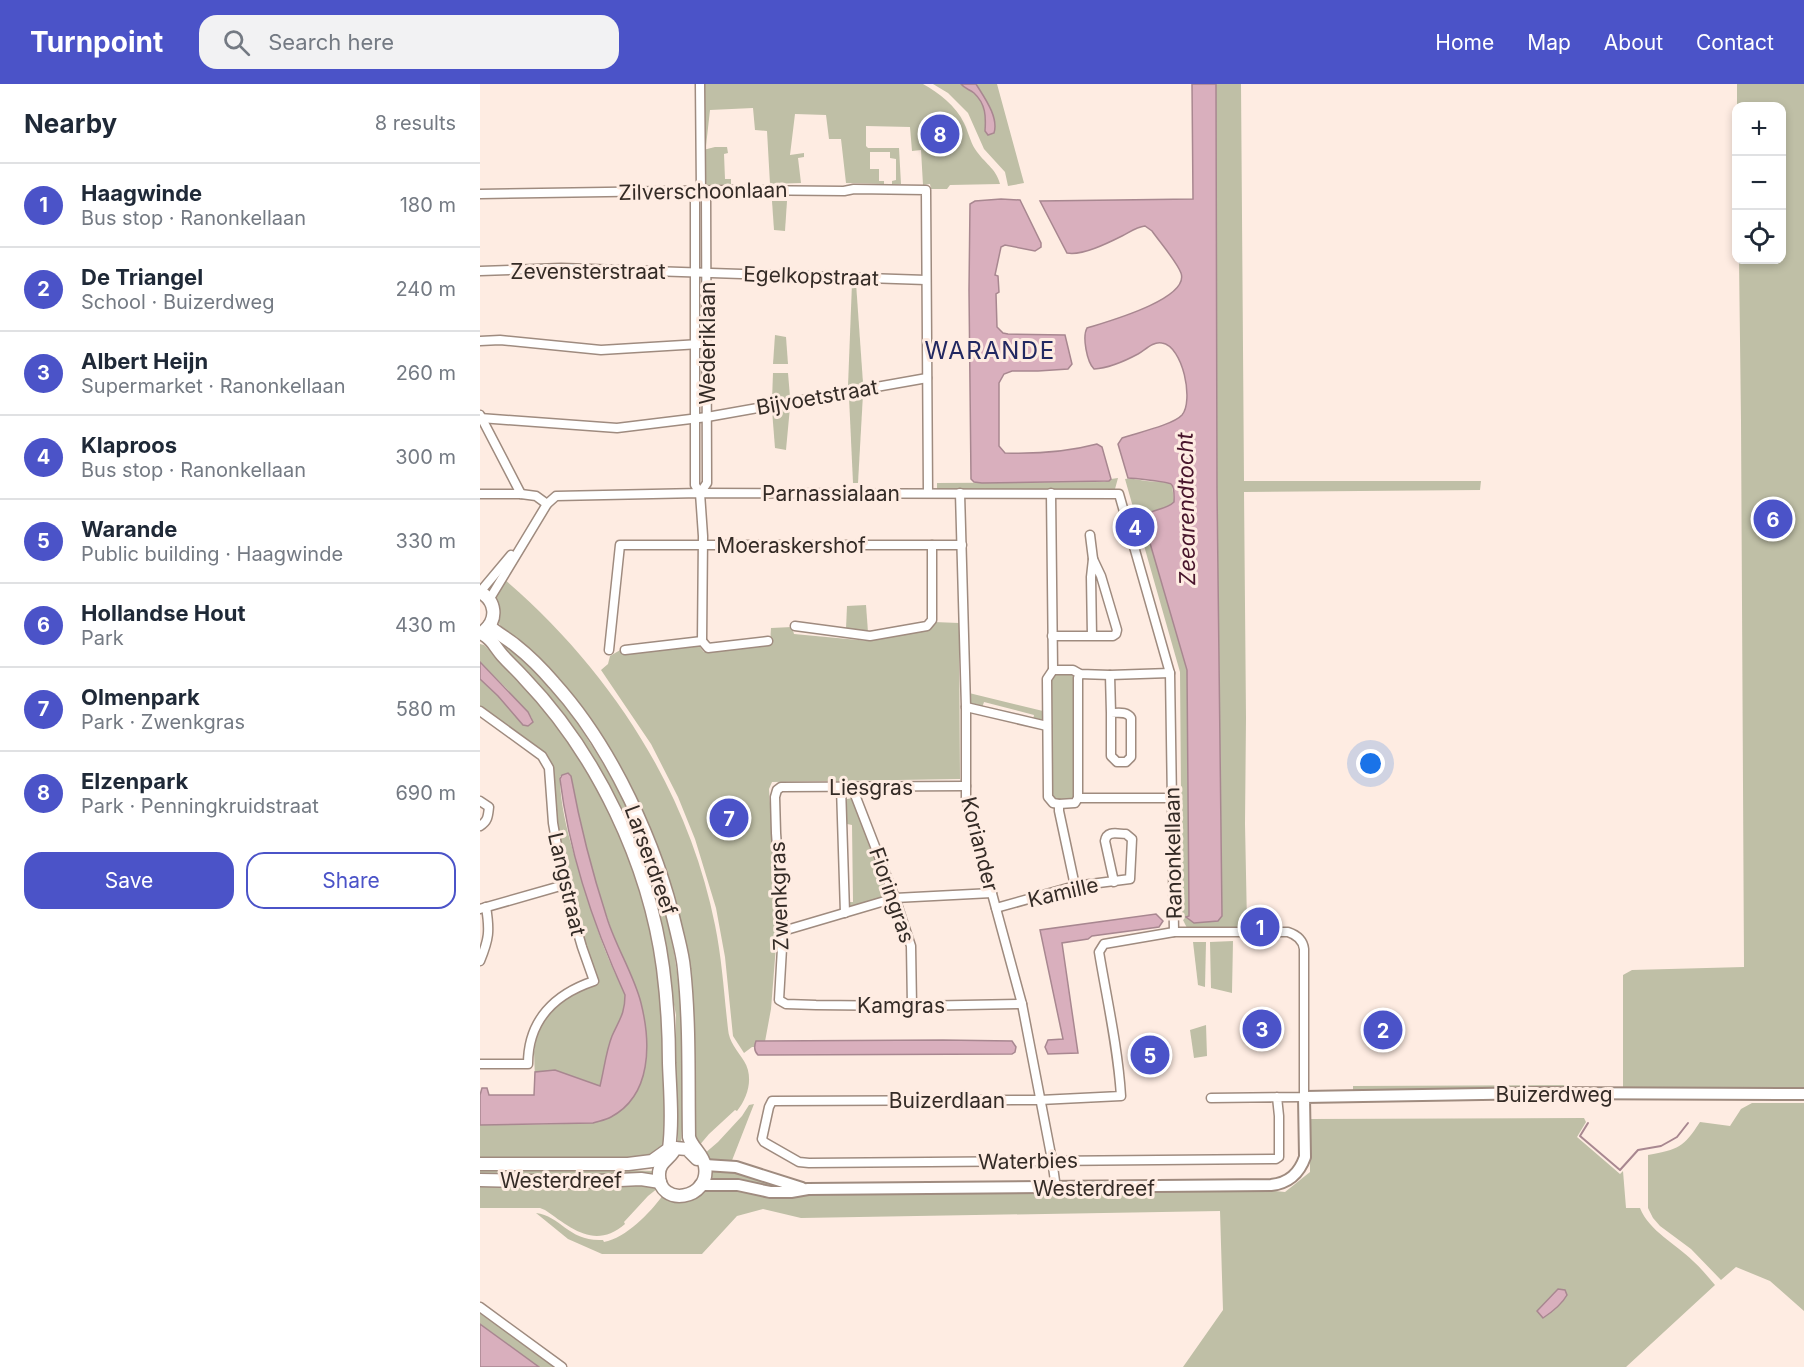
<!DOCTYPE html>
<meta charset="utf-8">
<style>
:root{--surface:#fff;--page:#f2f2f3;--text:#1f2937;--muted:#747a83;--line:#e0e1e3;--accent:#4b53c8}
body{margin:0;font-family:Inter,sans-serif;background:var(--page);color:var(--text)}
.controls{position:absolute;right:18px;top:18px;display:grid;overflow:hidden;border-radius:12px;box-shadow:0 3px 9px #0003}
.controls button{width:54px;height:54px;display:grid;place-items:center;padding:0;border:0;border-bottom:2px solid var(--line);background:var(--surface);color:var(--text);font:30px sans-serif}
.you{position:absolute;left:891px;top:680px;width:21px;height:21px;margin:-15px;border:4px solid #fff;border-radius:50%;background:#1a73e8;box-shadow:0 0 0 9px #1a73e833}
.badge{display:grid;place-items:center;width:39px;height:39px;border-radius:50%;background:var(--accent);color:#fff;font-size:20px;font-weight:700}
.pin{position:absolute;translate:-50% -50%;border:3px solid #fff;box-shadow:0 2px 6px #0006}
.list{margin:0;padding:0;list-style:none}
h2{display:flex;justify-content:space-between;align-items:center;height:78px;margin:0;padding:0 24px;font-size:26px}
h2 small{font-size:20px;font-weight:400;color:var(--muted)}
.list li{display:grid;grid-template-columns:39px 1fr auto;gap:18px;align-items:center;box-sizing:border-box;height:84px;padding:0 24px;border-top:2px solid var(--line)}
.list b{display:block;font-size:22px;white-space:nowrap}
.list p{margin:0;font-size:20px;white-space:nowrap;color:var(--muted)}
.list em{font-size:20px;font-style:normal;color:var(--muted)}
.actions{display:flex;gap:12px;padding:18px 24px}
.actions a{flex:1;padding:14px 0;border:2px solid var(--accent);border-radius:18px;text-align:center;font-size:21px;color:var(--accent)}
.actions .main{background:var(--accent);color:#fff}
.icon{flex:none;width:33px;height:33px;fill:none;stroke:currentColor;stroke-width:2;stroke-linecap:round;stroke-linejoin:round}
.map{position:relative;flex:none;width:1324px;height:1283px;overflow:hidden}
header{display:flex;align-items:center;gap:36px;box-sizing:border-box;height:84px;padding:0 30px;background:var(--accent);color:#fff}
header strong{font-size:28px}
nav{display:flex;gap:33px;margin-inline-start:auto;font-size:21px}
.search{width:420px;height:54px;background:var(--page);display:flex;align-items:center;gap:15px;box-sizing:border-box;padding:0 21px;border-radius:18px;color:var(--muted);font-size:22px}
main{display:flex}
aside{flex:1;background:var(--surface)}
.map>svg:first-child{display:block}
.green{fill:#bfbfa6;fill-rule:evenodd}
.water{fill:#d9afbd;stroke:#a88790;stroke-width:1.5}
.lines{fill:none;stroke-linecap:round;stroke-linejoin:round}
.stream{stroke:#a88790;stroke-width:2}
.minor-casing{stroke:#9f8b7f;stroke-width:11}
.tertiary-casing{stroke:#9f8b7f;stroke-width:14}
.secondary-casing{stroke:#9f8b7f;stroke-width:15}
.minor{stroke:#fff;stroke-width:8}
.tertiary{stroke:#fff;stroke-width:10}
.secondary{stroke:#fff;stroke-width:12}
.labels{text-anchor:middle;dominant-baseline:central;stroke-width:6;stroke-linejoin:round;paint-order:stroke}
.street-label{font-size:21px;fill:#342b26;stroke:#feece2}
.water-label{font-size:22px;font-style:italic;fill:#47142b;stroke:#feece2}
.quarter-label{font-size:24px;letter-spacing:1.5px;fill:#222861;stroke:#feece2}
</style>
<header>
<strong>Turnpoint</strong>
<div class="search"><svg class="icon" aria-label="search" viewBox="0 0 24 24"><circle cx="10" cy="10" r="6"/><path d="M15 15l6 6"/></svg>Search here</div>
<nav><a>Home</a><a>Map</a><a>About</a><a>Contact</a></nav>
</header>
<main>
<aside>
<h2>Nearby<small>8 results</small></h2>
<ul class="list">
<li><span class="badge">1</span><div><b>Haagwinde</b><p>Bus stop · Ranonkellaan</p></div><em>180 m</em></li>
<li><span class="badge">2</span><div><b>De Triangel</b><p>School · Buizerdweg</p></div><em>240 m</em></li>
<li><span class="badge">3</span><div><b>Albert Heijn</b><p>Supermarket · Ranonkellaan</p></div><em>260 m</em></li>
<li><span class="badge">4</span><div><b>Klaproos</b><p>Bus stop · Ranonkellaan</p></div><em>300 m</em></li>
<li><span class="badge">5</span><div><b>Warande</b><p>Public building · Haagwinde</p></div><em>330 m</em></li>
<li><span class="badge">6</span><div><b>Hollandse Hout</b><p>Park</p></div><em>430 m</em></li>
<li><span class="badge">7</span><div><b>Olmenpark</b><p>Park · Zwenkgras</p></div><em>580 m</em></li>
<li><span class="badge">8</span><div><b>Elzenpark</b><p>Park · Penningkruidstraat</p></div><em>690 m</em></li>
</ul>
<div class="actions"><a class="main">Save</a><a>Share</a></div>
</aside>
<div class="map">
<svg width="1324" height="1283" viewBox="0 0 1324 1283">
<rect width="100%" height="100%" fill="#feece2"/>
<!-- green -->
<g class="green">
<path d="M 223,0 L 443,0 C 459,9 476,22 484,39 C 488,47 490,57 495,65 C 504,79 516,84 520,100 L 470,101 L 467,105 L 451,105 L 450,100 L 443,101 L 441,66 L 432,67 L 430,43 L 386,42 L 386,62 L 388,64 L 419,64 L 421,100 L 412,100 L 412,97 L 416,96 L 416,75 L 410,74 L 410,68 L 390,68 L 390,85 L 399,85 L 399,97 L 404,97 L 404,100 L 366,99 L 361,55 L 349,55 L 346,31 L 315,30 L 310,71 L 324,69 L 324,73 L 318,74 L 321,99 L 290,100 L 287,47 L 275,46 L 273,24 L 230,26 L 226,62 L 223,62 Z"/>
<path d="M 453,0 L 481,0 C 485,5 489,5 494,9 C 506,20 506,33 505,47 L 508,51 L 506,16 L 496,0 L 517,0 L 544,99 L 528,102 L 525,88 L 504,65 L 488,29 L 468,9 Z"/>
<path d="M 736,0 L 761,0 L 764,397 L 1001,397 L 1000,406 L 764,408 L 766,634 L 765,740 L 767,840 L 767,844 L 707,844 L 703,836 L 702,826 L 700,588 L 645,395 C 653,394 658,396 666,397 C 675,398 683,397 692,400 L 694,418 L 690,423 L 667,430 L 665,442 L 707,586 L 709,832 L 706,833 L 714,839 L 737,837 L 742,832 L 737,405 Z"/>
<polygon points="1257,0 1324,0 1324,1007 1143,1007 1143,891 1152,886 1264,883 1261,337 1259,176 1302,176 1302,22 1257,22"/>
<polygon points="235,63 247,63 248,69 244,70 245,95 251,95 251,101 227,101 224,99 223,66"/>
<polygon points="292,117 307,117 305,147 294,146"/>
<polygon points="372,199 376,199 383,299 368,302"/>
<polygon points="295,251 306,253 308,280 293,280"/>
<polygon points="293,289 308,289 310,313 292,316"/>
<polygon points="383,310 378,399 373,399 369,313"/>
<polygon points="310,323 306,366 295,364 292,326"/>
<polygon points="638,394 635,405 457,406 457,399 624,398 631,395"/>
<path d="M 24,495 C 129,585 208,705 235,841 C 242,875 244,910 248,945 C 249,958 257,966 264,977 C 274,993 268,1013 257,1027 L 255,1026 L 229,1050 L 218,1063 L 214,1056 L 212,918 L 181,775 L 161,725 L 130,669 L 50,567 L 22,544 L 18,538 L 15,521 L 16,509 Z"/>
<polygon points="386,521 388,548 366,545 367,522"/>
<polygon points="454,538 479,539 480,695 292,698 289,705 298,836 291,925 284,963 272,963 264,969 253,952 245,873 236,824 215,755 198,713 171,660 121,586 128,580 130,572 142,565 219,562 224,568 290,560 291,544 312,543 314,550 389,557 448,545 452,543"/>
<path d="M 8,549 C 17,555 26,560 34,567 C 66,593 92,630 114,665 C 142,710 165,757 180,808 C 204,889 207,977 201,1060 L 198,1060 L 195,1004 L 196,931 L 171,802 L 143,731 L 119,684 L 86,634 L 54,597 Z"/>
<path d="M 0,560 L 4,561 L 35,590 L 73,633 L 115,696 L 148,764 L 164,810 L 178,875 L 186,998 L 186,1059 L 171,1074 L 0,1076 L 0,1041 L 87,1040 L 55,995 L 54,968 L 57,949 L 70,925 L 96,905 L 119,899 L 106,867 L 85,785 L 78,753 L 71,679 L 67,671 L 0,622 L 0,595 L 18,612 L 52,634 L 26,604 L 0,578 ZM 80,692 L 91,692 C 103,762 122,829 151,893 L 140,899 C 124,869 114,835 104,802 C 93,767 80,729 80,692 Z"/>
<polygon points="590,589 595,593 595,602 593,602 593,625 595,626 596,673 593,674 593,697 596,697 594,715 576,717 572,714 570,684 572,684 572,661 570,660 570,593 573,590"/>
<polygon points="489,609 563,627 563,635 560,637 553,636 554,631 504,618 502,624 491,620 489,618"/>
<polygon points="373,714 392,770 395,770 408,808 404,810 404,813 370,823 366,818 373,818 372,741 367,740 367,715"/>
<polygon points="753,857 752,908 752,909 731,904 730,858"/>
<polygon points="713,858 726,858 725,903 718,901"/>
<polygon points="726,941 727,972 714,974 710,946"/>
<polygon points="1091,1001 1091,1009 873,1009 873,1002"/>
<path d="M 1272,1019 L 1324,1019 L 1324,1227 L 1290,1197 L 1256,1183 L 1241,1196 L 1211,1165 L 1180,1142 L 1173,1134 L 1168,1124 L 1168,1071 C 1199,1065 1203,1064 1220,1038 L 1250,1042 L 1261,1025 Z"/>
<polygon points="274,1020 251,1079 231,1077 224,1070 238,1058 262,1032 269,1021"/>
<path d="M 1104,1034 L 1106,1038 L 1097,1053 L 1140,1090 L 1143,1087 L 1146,1124 L 1160,1124 C 1169,1147 1196,1160 1213,1177 C 1221,1184 1228,1193 1235,1201 L 1146,1283 L 703,1283 L 743,1226 L 740,1127 L 321,1134 L 283,1125 L 257,1132 L 222,1170 L 122,1170 L 88,1155 L 56,1129 C 81,1132 89,1158 123,1156 L 124,1158 C 146,1154 170,1129 183,1111 L 223,1105 L 785,1106 L 805,1108 L 830,1088 L 830,1035 Z"/>
<polygon points="71,1084 175,1087 175,1090 137,1093 0,1093 0,1086 59,1086"/>
<polygon points="251,1086 314,1105 290,1105 259,1096 230,1094 230,1087"/>
<path d="M 166,1100 L 178,1104 L 168,1112 L 144,1138 L 145,1140 C 115,1166 91,1144 65,1126 L 60,1124 L 0,1124 L 0,1103 L 118,1103 Z"/>
<polygon points="0,1227 78,1283 59,1283 0,1240"/>
</g>
<!-- water -->
<g class="water">
<path d="M 481,0 L 496,0 C 504,13 519,33 514,49 L 508,51 L 505,47 C 506,33 506,20 494,9 C 489,5 485,5 481,0 Z"/>
<path d="M 712,0 L 736,0 L 737,405 L 742,832 L 738,837 L 714,839 L 706,833 L 709,832 L 707,586 L 663,435 C 670,424 685,427 694,418 C 694,413 695,403 691,400 C 689,398 652,394 648,394 L 638,360 L 642,354 C 656,349 693,341 702,331 C 714,317 703,262 682,259 C 673,257 665,266 658,270 C 645,277 629,284 614,285 C 607,278 602,253 607,244 C 626,238 710,215 701,189 C 697,178 679,157 672,147 L 665,142 C 656,143 650,148 642,152 C 628,159 602,172 587,169 L 560,117 L 713,115 Z"/>
<path d="M 521,115 L 540,116 L 561,159 L 561,163 L 555,167 L 525,161 L 521,163 L 515,191 L 518,192 L 519,208 L 516,210 L 517,243 L 523,249 L 528,250 L 585,251 L 592,280 L 588,285 L 558,287 L 532,287 L 524,290 L 519,299 L 519,362 L 525,369 C 557,370 587,368 617,360 L 622,363 L 631,395 L 629,397 L 502,399 L 494,398 L 491,395 L 489,206 L 490,120 L 495,117 Z"/>
<polygon points="0,578 48,628 53,638 48,642 43,641 18,612 0,595"/>
<path d="M 88,689 L 91,692 C 100,741 112,788 127,834 C 136,863 154,891 161,919 C 171,959 172,1011 131,1033 C 126,1036 119,1037 113,1039 L 0,1041 L 0,1011 L 2,1004 L 7,1004 L 9,1011 L 54,1011 L 55,988 L 75,986 L 120,1002 C 124,986 126,967 132,952 C 139,936 145,930 145,911 C 114,843 89,770 80,695 L 82,691 Z"/>
<polygon points="676,830 683,837 679,843 612,852 608,855 582,859 598,969 568,970 565,963 568,956 583,955 560,846"/>
<path d="M 463,956 L 532,957 L 536,963 L 535,968 L 532,970 L 278,971 C 274,967 274,962 276,957 Z"/>
<path d="M 1078,1205 L 1085,1206 L 1087,1211 C 1082,1220 1072,1228 1063,1234 L 1057,1227 Z"/>
<polygon points="0,1240 59,1283 0,1283"/>
</g>
<g class="lines">
<!-- stream -->
<polyline class="stream" points="1108,1039 1100,1052 1140,1086 1158,1066 1181,1062 1190,1057 1197,1053 1208,1039"/>
<!-- minor casing -->
<g class="minor-casing">
<g id="minor">
<polyline points="220,0 221,107"/>
<polyline points="215,107 215,401 220,409 223,452 222,557"/>
<polyline points="0,110 256,106 364,107 374,105 446,106 448,409"/>
<polyline points="0,187 81,184 446,196"/>
<polyline points="0,257 20,256 121,266 220,260"/>
<polyline points="0,331 41,410"/>
<polyline points="0,334 137,344 227,333 447,294"/>
<polyline points="220,409 227,399 226,107"/>
<polyline points="480,409 486,623 486,714 542,920 572,1076 576,1104"/>
<polyline points="571,409 573,586 567,595 568,713 573,719 579,720 579,727 595,802"/>
<polyline points="0,410 41,410 56,412 67,420"/>
<polyline points="610,451 613,475"/>
<polyline points="0,508 31,471"/>
<polyline points="9,516 67,420 76,412 220,409 639,410 690,589 694,848"/>
<polyline points="315,542 390,552 447,542 452,536 452,461"/>
<polyline points="572,552 633,552 636,550 637,546 621,492 613,475 611,493 612,552"/>
<polyline points="129,566 140,461 482,461"/>
<polyline points="145,566 222,557 228,564 288,557"/>
<polyline points="573,586 593,586 600,590 630,591 690,589"/>
<path d="M 630,591 L 631,629 C 638,629 647,627 651,634 L 651,673 L 646,678 L 637,678 L 631,672 L 631,629"/>
<polyline points="486,623 567,642"/>
<path d="M 0,627 L 62,672 L 69,684 L 73,739 L 84,801 L 102,863 L 114,897 C 75,910 48,936 48,980 L 0,980"/>
<polyline points="486,702 301,703 297,706 295,713 296,749 303,847 299,916 306,920 336,921 432,922 542,920"/>
<polyline points="361,703 365,829"/>
<polyline points="372,703 415,814 431,862 432,922"/>
<polyline points="598,714 692,714"/>
<path d="M 0,717 L 9,723 C 8,732 8,737 0,742"/>
<polyline points="579,720 595,719 598,714 598,594 600,590"/>
<path d="M 516,824 L 595,802 L 650,795 L 652,755 L 646,750 C 637,750 627,746 625,757 L 634,798"/>
<polyline points="0,825 84,801"/>
<polyline points="303,847 415,814 512,809"/>
<path d="M 0,877 C 9,855 10,847 6,823"/>
<path d="M 731,1014 L 824,1013 L 824,865 C 823,856 817,851 808,848 L 694,848 L 624,860 L 619,868 C 627,916 638,964 641,1012 L 560,1016 L 292,1017 L 289,1023 L 282,1055 L 284,1058 L 319,1078 L 329,1079 L 796,1075 L 799,1073 L 799,1032 L 797,1013"/>
<polyline points="0,1223 82,1283"/>
</g>
</g>
<!-- tertiary casing -->
<g class="tertiary-casing">
<g id="tertiary">
<polyline points="225,1081 256,1083 322,1104"/>
<path d="M 220,1101 L 258,1101 L 290,1108 L 311,1108 L 328,1105 L 791,1101 C 809,1099 819,1090 825,1073 L 824,1013 L 1055,1009 L 1324,1010"/>
</g>
</g>
<!-- secondary casing -->
<g class="secondary-casing">
<g id="secondary">
<path d="M 0,508 C 16,517 18,535 4,547"/>
<path d="M 9,542 C 17,549 26,554 35,561 C 49,572 62,585 74,599 C 132,663 177,761 196,845 C 199,858 203,872 204,885 C 210,941 208,997 209,1053 C 212,1064 223,1070 225,1082 C 231,1116 178,1124 179,1090 C 179,1077 192,1074 195,1064"/>
<path d="M 0,549 C 11,553 15,563 22,571 C 29,579 37,586 44,594 C 117,670 169,779 183,884 C 187,915 189,947 189,979 C 190,1007 193,1037 189,1065"/>
<polyline points="0,1080 148,1080 172,1077 186,1067 195,1064 207,1065 217,1075"/>
<polyline points="0,1096 96,1098 161,1095 180,1098"/>
</g>
</g>
<!-- minor -->
<use href="#minor" class="minor"/>
<!-- tertiary -->
<use href="#tertiary" class="tertiary"/>
<!-- secondary -->
<use href="#secondary" class="secondary"/>
</g>
<g class="labels">
<!-- street labels -->
<g class="street-label">
<text transform="translate(223 107) rotate(-1)">Zilverschoonlaan</text>
<text x="108" y="187">Zevensterstraat</text>
<text transform="translate(331 192) rotate(2)">Egelkopstraat</text>
<text transform="translate(227 259) rotate(-90)">Wederiklaan</text>
<text transform="translate(337 313) rotate(-10)">Bijvoetstraat</text>
<text x="351" y="409">Parnassialaan</text>
<text x="311" y="461">Moeraskershof</text>
<text x="391" y="703">Liesgras</text>
<text transform="translate(500 760) rotate(76)">Koriander</text>
<text transform="translate(693 769) rotate(-91)">Ranonkellaan</text>
<text transform="translate(171 776) rotate(70)">Larserdreef</text>
<text transform="translate(87 800) rotate(77)">Langstraat</text>
<text transform="translate(583 808) rotate(-13)">Kamille</text>
<text transform="translate(412 811) rotate(71)">Fioringras</text>
<text transform="translate(299 812) rotate(-92)">Zwenkgras</text>
<text x="421" y="921">Kamgras</text>
<text x="1074" y="1010">Buizerdweg</text>
<text x="467" y="1016">Buizerdlaan</text>
<text transform="translate(548 1077) rotate(-1)">Waterbies</text>
<text x="81" y="1096">Westerdreef</text>
<text x="614" y="1104">Westerdreef</text>
</g>
<!-- water labels -->
<g class="water-label">
<text transform="translate(706 425) rotate(-91)">Zeearendtocht</text>
</g>
<!-- quarter labels -->
<g class="quarter-label">
<text x="510" y="266">WARANDE</text>
</g>
</g>
</svg>
<div class="controls">
<button>+</button>
<button>−</button>
<button><svg class="icon" aria-label="locate" viewBox="0 0 24 24"><circle cx="12" cy="12" r="6"/><path d="M12 2v4M12 18v4M2 12h4M18 12h4"/></svg></button>
</div>
<div class="you"></div>
<div class="pin badge" style="left:780px;top:843px">1</div>
<div class="pin badge" style="left:903px;top:946px">2</div>
<div class="pin badge" style="left:782px;top:945px">3</div>
<div class="pin badge" style="left:655px;top:443px">4</div>
<div class="pin badge" style="left:670px;top:971px">5</div>
<div class="pin badge" style="left:1293px;top:435px">6</div>
<div class="pin badge" style="left:249px;top:734px">7</div>
<div class="pin badge" style="left:460px;top:50px">8</div>
</div>
</main>
